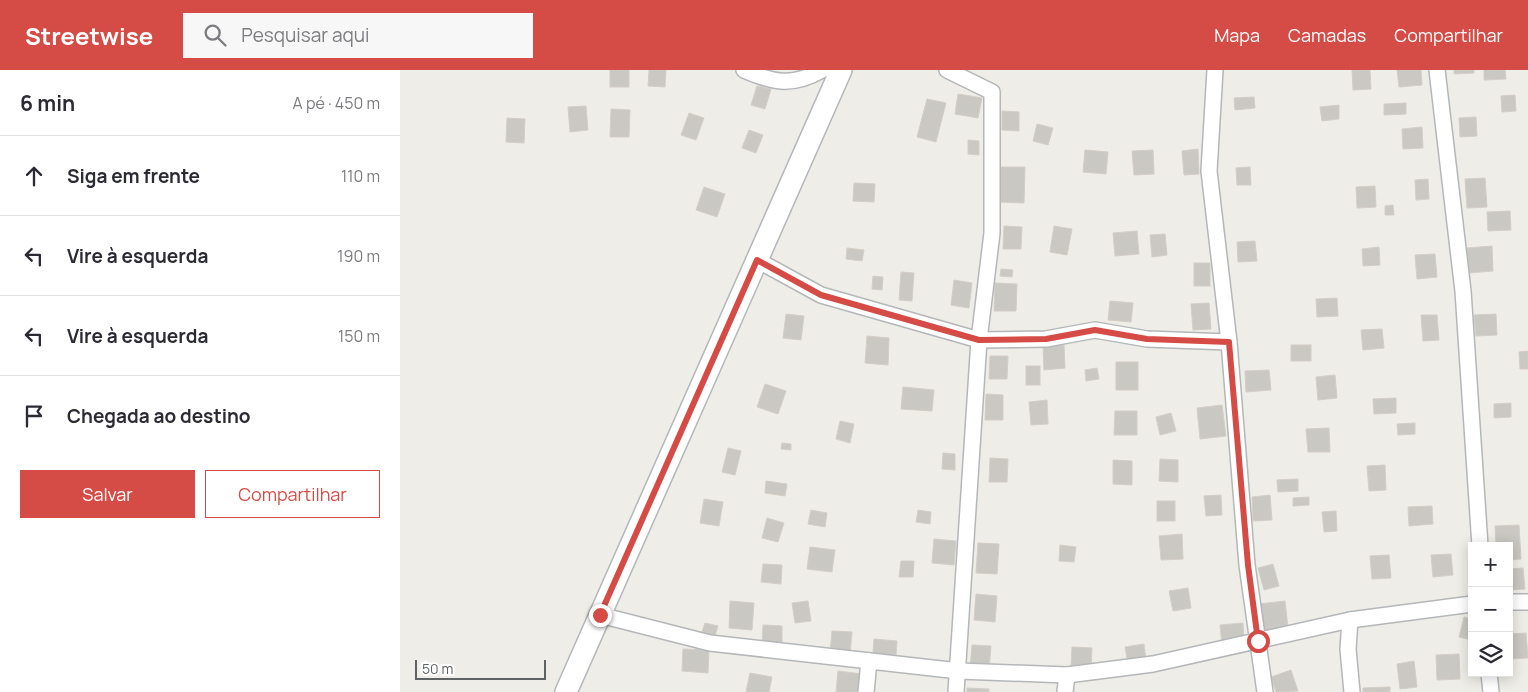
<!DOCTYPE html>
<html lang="pt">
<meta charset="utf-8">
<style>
:root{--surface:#fff;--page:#f7f7f7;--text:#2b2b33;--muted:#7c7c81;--line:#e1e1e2;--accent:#d54c47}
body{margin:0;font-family:Manrope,sans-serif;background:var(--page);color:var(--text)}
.controls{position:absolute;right:15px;bottom:15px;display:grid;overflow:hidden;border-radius:0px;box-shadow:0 2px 12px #0003}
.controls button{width:45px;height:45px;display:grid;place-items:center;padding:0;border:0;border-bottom:1px solid var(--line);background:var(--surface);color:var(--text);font:25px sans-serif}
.scale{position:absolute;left:15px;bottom:12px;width:131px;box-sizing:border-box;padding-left:5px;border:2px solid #5e6265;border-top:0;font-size:14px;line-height:18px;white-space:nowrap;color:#5e6265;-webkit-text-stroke:4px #fff;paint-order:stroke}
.stop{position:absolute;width:15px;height:15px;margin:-11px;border:4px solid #d54c47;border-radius:50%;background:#fff}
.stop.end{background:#d54c47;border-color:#fff;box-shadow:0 1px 5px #0008}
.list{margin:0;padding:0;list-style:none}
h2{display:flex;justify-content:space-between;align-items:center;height:65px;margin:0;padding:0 20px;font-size:21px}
h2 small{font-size:16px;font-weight:400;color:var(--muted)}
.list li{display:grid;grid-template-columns:32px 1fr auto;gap:15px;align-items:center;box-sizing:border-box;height:80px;padding:0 20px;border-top:1px solid var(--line)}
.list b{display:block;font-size:19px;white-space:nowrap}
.list em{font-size:16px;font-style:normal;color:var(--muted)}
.actions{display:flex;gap:10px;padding:15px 20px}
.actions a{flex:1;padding:11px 0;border:1px solid var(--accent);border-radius:0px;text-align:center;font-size:18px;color:var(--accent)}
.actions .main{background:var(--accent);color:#fff}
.icon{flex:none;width:28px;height:28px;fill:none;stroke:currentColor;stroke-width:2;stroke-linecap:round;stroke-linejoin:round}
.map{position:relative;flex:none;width:1128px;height:622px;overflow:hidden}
header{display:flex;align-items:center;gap:30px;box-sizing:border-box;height:70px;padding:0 25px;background:var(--accent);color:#fff}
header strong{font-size:24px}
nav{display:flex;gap:28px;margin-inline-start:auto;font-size:18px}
.search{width:350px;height:45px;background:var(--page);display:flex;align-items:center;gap:12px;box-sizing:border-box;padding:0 18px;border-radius:0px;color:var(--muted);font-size:19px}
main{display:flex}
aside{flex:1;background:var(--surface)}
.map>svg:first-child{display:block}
.building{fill:#cac8c3;stroke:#d3cec6}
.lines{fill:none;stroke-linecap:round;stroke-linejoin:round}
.street-casing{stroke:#b4b7ba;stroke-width:18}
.secondary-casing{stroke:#b3b6ba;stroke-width:24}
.street{stroke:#fff;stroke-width:15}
.secondary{stroke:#fff;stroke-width:21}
.route{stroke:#d54c47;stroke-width:6}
</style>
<header>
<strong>Streetwise</strong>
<div class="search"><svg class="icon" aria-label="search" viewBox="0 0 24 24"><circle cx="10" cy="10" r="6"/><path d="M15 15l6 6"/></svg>Pesquisar aqui</div>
<nav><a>Mapa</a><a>Camadas</a><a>Compartilhar</a></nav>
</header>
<main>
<aside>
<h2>6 min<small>A pé · 450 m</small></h2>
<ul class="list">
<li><svg class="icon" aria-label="ahead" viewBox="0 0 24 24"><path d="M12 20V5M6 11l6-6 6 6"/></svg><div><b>Siga em frente</b></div><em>110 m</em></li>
<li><svg class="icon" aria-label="left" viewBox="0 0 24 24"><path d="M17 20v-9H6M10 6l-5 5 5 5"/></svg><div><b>Vire à esquerda</b></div><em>190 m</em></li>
<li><svg class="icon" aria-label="left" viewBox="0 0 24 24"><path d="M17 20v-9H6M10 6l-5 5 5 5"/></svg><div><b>Vire à esquerda</b></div><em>150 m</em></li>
<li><svg class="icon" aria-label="arrive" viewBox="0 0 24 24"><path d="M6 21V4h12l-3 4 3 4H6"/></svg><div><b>Chegada ao destino</b></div></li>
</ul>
<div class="actions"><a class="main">Salvar</a><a>Compartilhar</a></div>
</aside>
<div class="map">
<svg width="1128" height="622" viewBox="0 0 1128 622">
<rect width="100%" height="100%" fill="#efede7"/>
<!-- building -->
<g class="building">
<rect x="210" y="0" width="19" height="17"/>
<polygon points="249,0 266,0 265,17 248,16"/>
<polygon points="952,0 970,0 971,19 953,20"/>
<polygon points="997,0 1021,0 1022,15 999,17"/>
<polygon points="1054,0 1074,0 1074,3 1054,4"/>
<polygon points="1084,0 1105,0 1106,9 1084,10"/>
<polygon points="357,16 371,19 365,39 351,35"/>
<polygon points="558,24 582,28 578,48 555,44"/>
<polygon points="1115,25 1116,41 1102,42 1101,26"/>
<polygon points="854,27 855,38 835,40 834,28"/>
<polygon points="527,29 546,33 536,72 517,67"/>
<polygon points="1006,33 1006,44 984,45 984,34"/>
<polygon points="939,35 939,49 922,51 920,37"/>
<polygon points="186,36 188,60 170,62 168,37"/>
<polygon points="211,39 230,40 229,67 210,67"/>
<polygon points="602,41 619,42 619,61 602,60"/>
<polygon points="289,43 304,48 296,70 281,65"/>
<polygon points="1076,47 1077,66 1060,67 1059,48"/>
<polygon points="107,48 125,49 124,73 106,72"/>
<polygon points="637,54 653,58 648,75 633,71"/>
<polygon points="1022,57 1023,78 1003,79 1002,59"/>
<polygon points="349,60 363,65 356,83 342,78"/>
<polygon points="568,70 579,71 579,85 568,84"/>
<polygon points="798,79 799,104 784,105 782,81"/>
<polygon points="685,80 708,82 706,104 683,102"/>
<polygon points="753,80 754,104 734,105 732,81"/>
<polygon points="599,97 625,97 624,133 599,132"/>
<polygon points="850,97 851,115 837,115 836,98"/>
<polygon points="1085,108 1087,137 1067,138 1065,109"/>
<polygon points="1028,109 1029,129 1016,130 1015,110"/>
<polygon points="454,113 475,114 474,132 453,131"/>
<polygon points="975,116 976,137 957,138 956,117"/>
<polygon points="304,117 325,124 317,147 296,140"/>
<polygon points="993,135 994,145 985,145 985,136"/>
<polygon points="1110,141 1111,160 1088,161 1087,142"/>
<polygon points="604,156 622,157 621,179 603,179"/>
<polygon points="654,156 672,159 667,185 650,182"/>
<polygon points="737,161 739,184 715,186 713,163"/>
<polygon points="765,164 767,185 752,187 750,165"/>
<polygon points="855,171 857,191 838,192 837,172"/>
<polygon points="1092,176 1093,201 1069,203 1067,178"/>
<polygon points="979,177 980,195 963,196 962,179"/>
<polygon points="447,178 464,180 462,191 446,189"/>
<polygon points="1035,184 1037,207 1017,209 1015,185"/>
<rect x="794" y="193" width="16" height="23"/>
<polygon points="601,199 613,200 612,207 600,206"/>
<polygon points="501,202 514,203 512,231 499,230"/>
<polygon points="473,206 483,207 482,220 472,219"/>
<polygon points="554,210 572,213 569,238 551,235"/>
<polygon points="595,213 617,214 616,241 594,241"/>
<polygon points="937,228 938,246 917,247 916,229"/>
<polygon points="710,231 733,233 731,252 708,250"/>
<polygon points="809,233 811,259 793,260 791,234"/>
<polygon points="386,244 404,246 401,270 383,268"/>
<polygon points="1096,244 1097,265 1076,266 1074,245"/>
<polygon points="1021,245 1037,245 1039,270 1023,271"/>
<polygon points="982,259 984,278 963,280 961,260"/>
<polygon points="467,266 489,268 488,295 465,293"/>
<polygon points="664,275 665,298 644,300 643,276"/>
<rect x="891" y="275" width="20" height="16"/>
<polygon points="1128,281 1128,299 1120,299 1119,282"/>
<polygon points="590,286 608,286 607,309 589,309"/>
<rect x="716" y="292" width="22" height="28"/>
<rect x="626" y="296" width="14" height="19"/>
<polygon points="697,298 699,309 686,311 685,300"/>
<polygon points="869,300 871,320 846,322 845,301"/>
<polygon points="935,305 937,328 918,330 916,307"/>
<polygon points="365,314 386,321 378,344 357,337"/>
<polygon points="503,317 534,320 532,341 501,339"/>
<polygon points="586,324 603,325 603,350 585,350"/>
<polygon points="996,328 996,343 974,344 973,329"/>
<polygon points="647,330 648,354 631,355 629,332"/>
<polygon points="1111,333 1111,347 1094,348 1094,334"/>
<polygon points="822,335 826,366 800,369 797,338"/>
<polygon points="715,341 737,341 737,365 714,365"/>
<polygon points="771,343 776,361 760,365 756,347"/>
<polygon points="440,351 454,354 450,373 436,369"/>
<polygon points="1015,353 1015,364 998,365 997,354"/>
<polygon points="929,358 930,382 908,382 906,359"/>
<polygon points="382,373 391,374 391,380 381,379"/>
<polygon points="328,378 341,381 335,405 322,402"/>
<polygon points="543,383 555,384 555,400 542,399"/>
<polygon points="590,388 608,389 607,412 589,412"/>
<polygon points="760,389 778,390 778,412 759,411"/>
<polygon points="713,390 732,391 732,415 713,414"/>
<polygon points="985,395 986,420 969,421 967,396"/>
<polygon points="898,409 898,421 878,422 877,410"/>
<polygon points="366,411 387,414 385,426 365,423"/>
<polygon points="821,425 822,445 806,446 804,426"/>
<polygon points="870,425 872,450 853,451 852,427"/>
<polygon points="909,427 909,435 893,436 893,428"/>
<polygon points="304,429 323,432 319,456 300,453"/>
<rect x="757" y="431" width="18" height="20"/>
<polygon points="1032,436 1033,454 1009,456 1008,437"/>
<polygon points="411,440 427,443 425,457 408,454"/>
<polygon points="518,440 531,442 530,454 516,452"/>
<polygon points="936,441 937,461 924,462 922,442"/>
<polygon points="367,448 384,453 378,472 362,468"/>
<polygon points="1119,455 1121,489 1109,490 1109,476 1096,476 1095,456"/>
<polygon points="782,464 783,489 761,490 759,466"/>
<polygon points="534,469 556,471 554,495 532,493"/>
<polygon points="578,473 599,474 597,504 576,503"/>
<polygon points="660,475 676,477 674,492 659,491"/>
<polygon points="410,477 435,480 432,502 407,499"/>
<polygon points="1051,484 1053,505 1033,507 1031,485"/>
<polygon points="989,485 991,508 972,509 970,486"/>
<polygon points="501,491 514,491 513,507 499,507"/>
<polygon points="363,494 382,495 381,514 361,512"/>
<polygon points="873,494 879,516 864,520 858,498"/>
<polygon points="1123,498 1125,519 1109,520 1109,499"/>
<polygon points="788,518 791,538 773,541 769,521"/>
<polygon points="576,524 597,526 595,552 574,550"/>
<polygon points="330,531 354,533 352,560 329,558"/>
<polygon points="408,531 411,551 395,553 392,533"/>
<polygon points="885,531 888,558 861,561 858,534"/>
<polygon points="1064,547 1072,549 1072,570 1059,567"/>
<polygon points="305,553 318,556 313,572 300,568"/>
<polygon points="843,553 844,573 822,575 820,555"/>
<polygon points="363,555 382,556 382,576 362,575"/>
<polygon points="432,561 452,562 450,585 430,583"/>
<polygon points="1126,563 1128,588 1109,589 1109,564"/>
<polygon points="474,569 497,571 496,585 473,583"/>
<polygon points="744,574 746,591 728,594 725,577"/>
<polygon points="572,575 591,576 589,600 570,599"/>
<polygon points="672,577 692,578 691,598 671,596"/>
<polygon points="283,579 309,580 308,603 282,601"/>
<polygon points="1059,584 1060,609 1037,610 1036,585"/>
<polygon points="1014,591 1017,617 1000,619 997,594"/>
<polygon points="891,600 898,621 876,622 871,607"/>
<polygon points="438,601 462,604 460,622 436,622"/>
<polygon points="350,603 372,607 369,622 346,622"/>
<polygon points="990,617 990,622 963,622 963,618"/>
<polygon points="567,618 589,619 589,622 567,622"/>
</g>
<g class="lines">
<!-- street casing -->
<g class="street-casing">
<g id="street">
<path d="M 344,0 C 374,13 392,17 422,0"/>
<polyline points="547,0 592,22 592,163 579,270 556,622"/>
<polyline points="815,0 809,101 829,272 847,495 865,622"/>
<polyline points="1037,0 1063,221 1080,476"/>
<polyline points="357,190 421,225 579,270 646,269 695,260 747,269 829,272"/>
<polyline points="1109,532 1128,532"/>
<polyline points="200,545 310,573 559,601 667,605 753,594 950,550 1072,534"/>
<polyline points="950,550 948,579 952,622"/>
<polyline points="1089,603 1091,622"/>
<polyline points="466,622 469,591"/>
<polyline points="665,622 667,605"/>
</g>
</g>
<!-- secondary casing -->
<g class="secondary-casing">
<polyline id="secondary" points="166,622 441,0"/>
</g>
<!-- street -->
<use href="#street" class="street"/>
<!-- secondary -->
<use href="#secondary" class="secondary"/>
</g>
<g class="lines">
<!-- route -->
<polyline class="route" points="200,545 357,190 421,225 579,270 646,269 695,260 747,269 829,272 848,495 858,571"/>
</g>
</svg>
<div class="controls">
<button>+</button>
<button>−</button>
<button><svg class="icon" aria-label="layers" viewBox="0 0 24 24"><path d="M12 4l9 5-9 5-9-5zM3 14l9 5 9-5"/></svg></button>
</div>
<div class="scale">50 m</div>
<div class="stop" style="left:858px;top:571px"></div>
<div class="stop end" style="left:200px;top:545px"></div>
</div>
</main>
